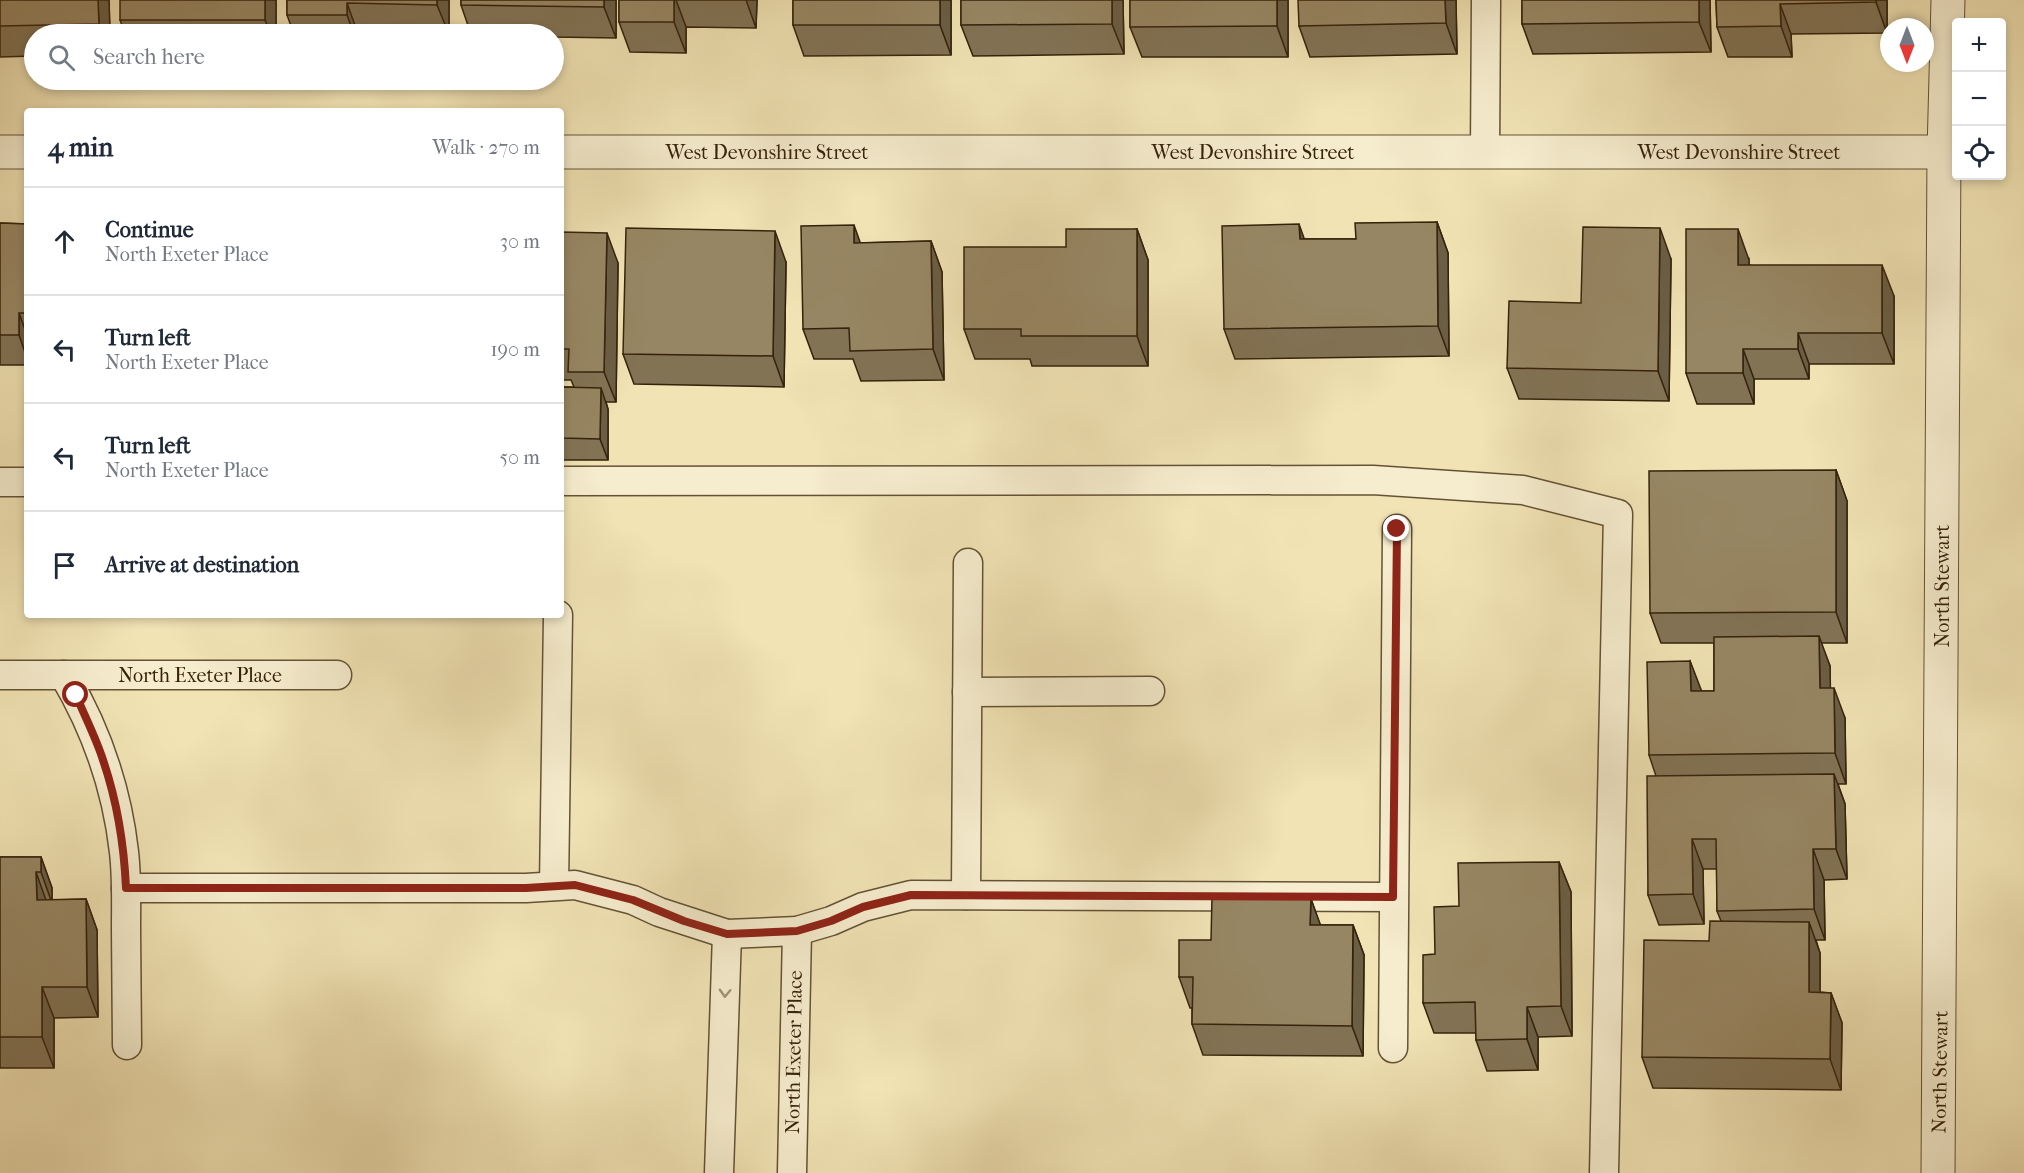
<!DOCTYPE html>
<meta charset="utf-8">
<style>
:root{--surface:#fff;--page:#f6f6f7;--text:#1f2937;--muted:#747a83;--line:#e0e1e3}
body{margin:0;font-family:"IM FELL French Canon",serif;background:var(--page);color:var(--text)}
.controls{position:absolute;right:18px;top:18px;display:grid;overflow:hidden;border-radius:6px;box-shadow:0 3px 9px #0003}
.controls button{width:54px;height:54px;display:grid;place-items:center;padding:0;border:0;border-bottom:2px solid var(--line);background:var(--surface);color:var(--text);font:30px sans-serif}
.compass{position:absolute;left:1880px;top:18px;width:54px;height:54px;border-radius:50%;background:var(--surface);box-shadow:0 3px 9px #0003;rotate:180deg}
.stop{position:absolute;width:18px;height:18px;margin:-14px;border:4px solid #8f2418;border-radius:50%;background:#fff}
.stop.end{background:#8f2418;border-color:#fff;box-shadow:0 2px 6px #0008}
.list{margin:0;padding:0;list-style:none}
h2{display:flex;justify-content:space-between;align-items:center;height:78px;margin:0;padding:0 24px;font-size:26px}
h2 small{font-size:20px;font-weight:400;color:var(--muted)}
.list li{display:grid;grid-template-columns:39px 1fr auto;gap:18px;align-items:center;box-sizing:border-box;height:108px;padding:0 24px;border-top:2px solid var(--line)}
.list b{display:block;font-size:22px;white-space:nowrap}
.list p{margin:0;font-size:20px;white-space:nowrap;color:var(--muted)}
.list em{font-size:20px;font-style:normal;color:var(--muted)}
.icon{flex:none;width:33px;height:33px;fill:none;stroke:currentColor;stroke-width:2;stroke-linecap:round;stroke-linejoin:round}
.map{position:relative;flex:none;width:2024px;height:1173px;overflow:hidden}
.search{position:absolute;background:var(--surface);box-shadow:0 3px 9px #0003;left:24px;top:24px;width:540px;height:66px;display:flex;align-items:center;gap:15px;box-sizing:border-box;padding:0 21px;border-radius:33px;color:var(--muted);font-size:22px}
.panel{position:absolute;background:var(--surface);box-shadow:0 3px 9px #0003;left:24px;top:108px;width:540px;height:510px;border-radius:6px}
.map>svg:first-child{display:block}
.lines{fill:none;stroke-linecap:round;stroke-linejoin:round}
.lane-casing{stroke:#645235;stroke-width:31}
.street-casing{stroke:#645235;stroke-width:35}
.lane{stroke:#f6edce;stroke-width:28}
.street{stroke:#f6edce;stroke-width:33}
.wall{fill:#827355;stroke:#35220b;stroke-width:1.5}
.shaded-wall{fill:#6a5e45;stroke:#35220b;stroke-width:1.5}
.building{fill:#978663;stroke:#35220b;stroke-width:1.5}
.oneway{stroke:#9f9276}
.route{stroke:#8f2418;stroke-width:8}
.labels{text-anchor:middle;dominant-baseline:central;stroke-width:6;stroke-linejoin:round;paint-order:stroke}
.street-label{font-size:20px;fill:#35220b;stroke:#f6edce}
</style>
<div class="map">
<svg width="2024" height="1173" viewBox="0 0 2024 1173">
<rect width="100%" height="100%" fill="#f1e3b4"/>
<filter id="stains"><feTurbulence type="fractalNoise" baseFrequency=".00333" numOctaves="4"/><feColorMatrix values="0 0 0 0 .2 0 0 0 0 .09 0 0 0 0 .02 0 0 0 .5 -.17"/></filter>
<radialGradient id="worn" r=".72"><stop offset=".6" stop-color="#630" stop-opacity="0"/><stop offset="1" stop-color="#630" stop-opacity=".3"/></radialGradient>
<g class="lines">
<!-- lane casing -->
<g class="lane-casing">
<g id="lane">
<polyline points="1485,152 1486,0"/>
<polyline points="561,481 1373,480 1523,490 1618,514 1604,1173"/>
<polyline points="0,482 27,482"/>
<polyline points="0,675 337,675"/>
<path d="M 64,675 C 96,729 117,790 124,852 C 127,878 126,904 126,930 C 126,969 127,1007 127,1045"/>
<polyline points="967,692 1150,691"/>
<polyline points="554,886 558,615"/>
<polyline points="126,888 526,888 575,885 633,900 659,912 727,934 797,931 831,921 863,907 911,895 1393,897"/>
<polyline points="966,895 968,563"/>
<polyline points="1393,1048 1397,529"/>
<polyline points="719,1173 727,934"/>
<polyline points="792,1173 797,931"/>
</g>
</g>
<!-- street casing -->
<g class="street-casing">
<g id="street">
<polyline points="0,152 27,152"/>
<polyline points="561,152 1944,152"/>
<polyline points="1938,1173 1944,152 1948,0"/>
</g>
</g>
<!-- lane -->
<use href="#lane" class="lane"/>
<!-- street -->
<use href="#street" class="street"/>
</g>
<!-- wall -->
<g class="wall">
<polygon points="0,0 109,0 110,34 34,34 34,56 0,57"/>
<polygon points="276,0 276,34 125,34 120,20"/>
<polygon points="287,0 449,0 449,34 294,34 287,15"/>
<polygon points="461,0 616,0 616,38 554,37 554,34 471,34 461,5"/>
<polygon points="619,0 757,0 756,28 686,27 686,53 630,52 619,22"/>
<polygon points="793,0 951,0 951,55 804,56 793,25"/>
<polygon points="961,0 1123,0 1124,54 973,56 961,25"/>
<polygon points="1130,0 1288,0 1288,57 1142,57 1130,27"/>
<polygon points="1456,0 1457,54 1310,57 1299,26"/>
<polygon points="1522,0 1710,0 1711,52 1533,54 1522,24"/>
<polygon points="1716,0 1887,0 1887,33 1791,34 1792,57 1728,57 1717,27"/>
<polygon points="1437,222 1448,253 1449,356 1235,359 1224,329 1305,239 1356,239"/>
<polygon points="0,223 27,224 27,365 0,365"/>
<polygon points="1137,229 1148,260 1148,366 1032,366 1030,359 975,359 964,329 1066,247"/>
<polygon points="561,232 618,263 616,402 606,402 608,409 608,460 561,460 561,387 574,387 571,380 561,380"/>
<polygon points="931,241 942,272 944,380 861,381 853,359 814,359 803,329 861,243"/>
<polygon points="1671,259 1669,401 1519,399 1507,368 1581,303"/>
<polygon points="1749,260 1749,265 1894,296 1894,364 1809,364 1809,379 1754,379 1754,404 1697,404 1686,373"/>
<polygon points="786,262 784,387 634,384 623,354"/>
<polygon points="1836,470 1847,501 1847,643 1821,643 1830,666 1830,688 1845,718 1846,784 1838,784 1845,804 1847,879 1824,880 1825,940 1816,940 1820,953 1820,992 1831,993 1842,1023 1841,1090 1653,1088 1642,1057 1721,921 1717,911 1717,869 1703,869 1704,924 1659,925 1648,895 1656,776 1649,755 1690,661 1701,691 1714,691 1714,643 1661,643 1650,613"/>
<polygon points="0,857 41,857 52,888 52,900 86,899 97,930 98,1017 54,1018 54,1068 0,1068"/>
<polygon points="1559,862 1571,892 1572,1036 1538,1037 1538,1070 1487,1071 1476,1040 1476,1033 1434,1033 1423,1003 1435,954 1459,906"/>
<polygon points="1311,899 1320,925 1353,925 1364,955 1363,1056 1203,1055 1192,1024 1192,1008 1190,1008 1179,977 1211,940"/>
</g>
<!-- shaded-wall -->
<g class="shaded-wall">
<polygon points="98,0 109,0 110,34 103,34 99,24"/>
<polygon points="265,0 276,0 276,34 271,34 265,20"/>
<polygon points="437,0 449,0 449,34 437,5"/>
<polygon points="604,0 616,0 616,38 604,7"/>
<polygon points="674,0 676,0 686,27 686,53 674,22"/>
<polygon points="746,0 757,0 756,28"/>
<polygon points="940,0 951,0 951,55 940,25"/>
<polygon points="1112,0 1123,0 1124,54 1112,24"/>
<polygon points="1277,0 1288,0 1288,57 1277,26"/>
<polygon points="1445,0 1456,0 1457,54 1446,23"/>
<polygon points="1699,0 1710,0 1711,52 1699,22"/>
<polygon points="1876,0 1887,0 1887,33 1876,2"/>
<polygon points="347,3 358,34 354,34 347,15"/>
<polygon points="1780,4 1791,34 1792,57 1781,26"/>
<polygon points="1437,222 1448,253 1449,356 1438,326"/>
<polygon points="1299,224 1310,255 1300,239"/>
<polygon points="854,225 865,256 854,243"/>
<polygon points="1660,228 1671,259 1669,401 1658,371"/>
<polygon points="1137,229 1148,260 1148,366 1137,336"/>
<polygon points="1738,229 1749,260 1749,296 1738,265"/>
<polygon points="775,231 786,262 784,387 773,356"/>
<polygon points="607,233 618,263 616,402 604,372"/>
<polygon points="931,241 942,272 944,380 933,349"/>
<polygon points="1882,265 1894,296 1894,364 1882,333"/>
<polygon points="19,313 27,335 27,358 19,335"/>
<polygon points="1798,333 1809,364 1809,379 1798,349"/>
<polygon points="1743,349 1754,379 1754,404 1743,373"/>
<polygon points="601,388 608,409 608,460 600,439"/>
<polygon points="1836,470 1847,501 1847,643 1836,612"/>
<polygon points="1819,636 1830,666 1831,718 1820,688"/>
<polygon points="1690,661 1702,692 1691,691"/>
<polygon points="1834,688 1845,718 1846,784 1835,753"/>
<polygon points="1834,774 1845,804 1847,879 1836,849"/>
<polygon points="1692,839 1703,869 1704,924 1693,894"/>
<polygon points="1813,849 1824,880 1825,940 1814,909"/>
<polygon points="41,857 52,888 52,903 41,872"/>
<polygon points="1559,862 1571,892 1572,1036 1561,1006"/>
<polygon points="36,872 47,903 37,900"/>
<polygon points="86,899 97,930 98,1017 87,987"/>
<polygon points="1311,899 1322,929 1310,925"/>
<polygon points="1809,922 1820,953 1820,1023 1809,992"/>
<polygon points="1353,925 1364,955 1363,1056 1352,1026"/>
<polygon points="42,987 54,1018 54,1068 42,1037"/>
<polygon points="1831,993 1842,1023 1841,1090 1830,1059"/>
<polygon points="1527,1007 1538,1037 1538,1070 1527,1039"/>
</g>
<!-- building -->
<g class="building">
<polygon points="0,0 98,0 99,24 0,26"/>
<rect x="120" y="0" width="145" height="20"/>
<polygon points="287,0 437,0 437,5 347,3 347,15 287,15"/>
<polygon points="461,0 604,0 604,7 461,5"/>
<rect x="619" y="0" width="55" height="22"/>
<rect x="793" y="0" width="147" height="25"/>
<polygon points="961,0 1112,0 1112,24 961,25"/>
<polygon points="1130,0 1277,0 1277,26 1130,27"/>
<polygon points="1298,0 1445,0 1446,23 1299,26"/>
<polygon points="1522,0 1699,0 1699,22 1522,24"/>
<polygon points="1716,0 1876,0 1876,2 1780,4 1781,26 1717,27"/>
<polygon points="1437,222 1438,326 1224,329 1222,226 1299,224 1300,239 1356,239 1355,223"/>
<polygon points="0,223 27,224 27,313 19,313 19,335 0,335"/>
<polygon points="854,225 854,243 931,241 933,349 850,351 849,328 803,329 801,226"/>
<polygon points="1583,227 1660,228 1658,371 1507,368 1509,301 1581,303"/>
<polygon points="626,228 775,231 773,356 623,354"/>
<polygon points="1066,229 1137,229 1137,336 1021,336 1021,329 964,329 964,247 1066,247"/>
<polygon points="1686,229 1738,229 1738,265 1882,265 1882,333 1798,333 1798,349 1743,349 1743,373 1686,373"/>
<polygon points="561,232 607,233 604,372 568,372 569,349 561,349"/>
<polygon points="561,387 601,388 600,439 561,438"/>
<polygon points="1836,470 1836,612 1650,613 1649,471"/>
<polygon points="1819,636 1820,688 1834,688 1835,753 1649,755 1647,662 1690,661 1691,691 1714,691 1714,637"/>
<polygon points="1834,774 1836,849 1813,849 1814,909 1717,911 1716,839 1692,839 1693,894 1648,895 1647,776"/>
<polygon points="0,857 41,857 41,872 36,872 37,900 86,899 87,987 42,987 42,1037 0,1037"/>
<polygon points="1559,862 1561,1006 1527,1007 1527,1039 1476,1040 1475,1002 1423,1003 1423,955 1435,954 1434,907 1459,906 1458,863"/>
<polygon points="1212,897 1311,899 1310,925 1353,925 1352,1026 1192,1024 1193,977 1179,977 1179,940 1211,940"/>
<polygon points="1710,921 1809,922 1809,992 1831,993 1830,1059 1642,1057 1644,940 1709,941"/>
</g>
<!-- one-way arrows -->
<defs><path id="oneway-chevron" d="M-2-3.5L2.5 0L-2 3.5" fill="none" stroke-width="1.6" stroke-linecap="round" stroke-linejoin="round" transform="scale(1.5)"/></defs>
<use class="oneway" href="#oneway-chevron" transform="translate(725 993) rotate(92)"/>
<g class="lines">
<!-- route -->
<path class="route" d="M 76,695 C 85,717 96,738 103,760 C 117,801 124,844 126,888 L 526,888 L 575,885 L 633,900 L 684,921 L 727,934 L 797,931 L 831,921 L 863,907 L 911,895 L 1393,897 L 1397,529"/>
</g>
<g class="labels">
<!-- street labels -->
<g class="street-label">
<text x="767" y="152">West Devonshire Street</text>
<text x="1253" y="152">West Devonshire Street</text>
<text x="1739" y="152">West Devonshire Street</text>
<text transform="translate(1942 586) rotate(-90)">North Stewart</text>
<text x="200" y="675">North Exeter Place</text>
<text transform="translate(794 1052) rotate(-89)">North Exeter Place</text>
<text transform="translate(1940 1072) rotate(-89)">North Stewart</text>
</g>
</g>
<rect width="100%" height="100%" filter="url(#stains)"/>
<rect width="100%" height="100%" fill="url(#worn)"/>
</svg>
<div class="controls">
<button>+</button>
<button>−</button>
<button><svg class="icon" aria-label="locate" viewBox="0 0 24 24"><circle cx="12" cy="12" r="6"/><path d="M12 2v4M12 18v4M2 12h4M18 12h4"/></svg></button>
</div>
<svg class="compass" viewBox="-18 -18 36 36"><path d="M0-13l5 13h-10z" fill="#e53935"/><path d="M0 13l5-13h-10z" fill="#747a83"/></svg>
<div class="stop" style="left:76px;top:695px"></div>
<div class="stop end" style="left:1397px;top:529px"></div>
<div class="search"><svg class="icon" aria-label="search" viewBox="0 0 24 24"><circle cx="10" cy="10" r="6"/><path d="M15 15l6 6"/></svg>Search here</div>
<section class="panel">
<h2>4 min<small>Walk · 270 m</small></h2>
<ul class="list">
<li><svg class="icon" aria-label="ahead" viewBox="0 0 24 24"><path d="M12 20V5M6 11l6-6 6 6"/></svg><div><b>Continue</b><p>North Exeter Place</p></div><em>30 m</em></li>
<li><svg class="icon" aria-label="left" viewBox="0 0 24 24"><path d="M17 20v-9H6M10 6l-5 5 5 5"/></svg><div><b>Turn left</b><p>North Exeter Place</p></div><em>190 m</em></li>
<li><svg class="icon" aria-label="left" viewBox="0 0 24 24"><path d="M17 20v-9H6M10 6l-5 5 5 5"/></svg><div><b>Turn left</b><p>North Exeter Place</p></div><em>50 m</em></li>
<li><svg class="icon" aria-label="arrive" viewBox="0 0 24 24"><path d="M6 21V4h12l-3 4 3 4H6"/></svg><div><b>Arrive at destination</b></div></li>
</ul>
</section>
</div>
